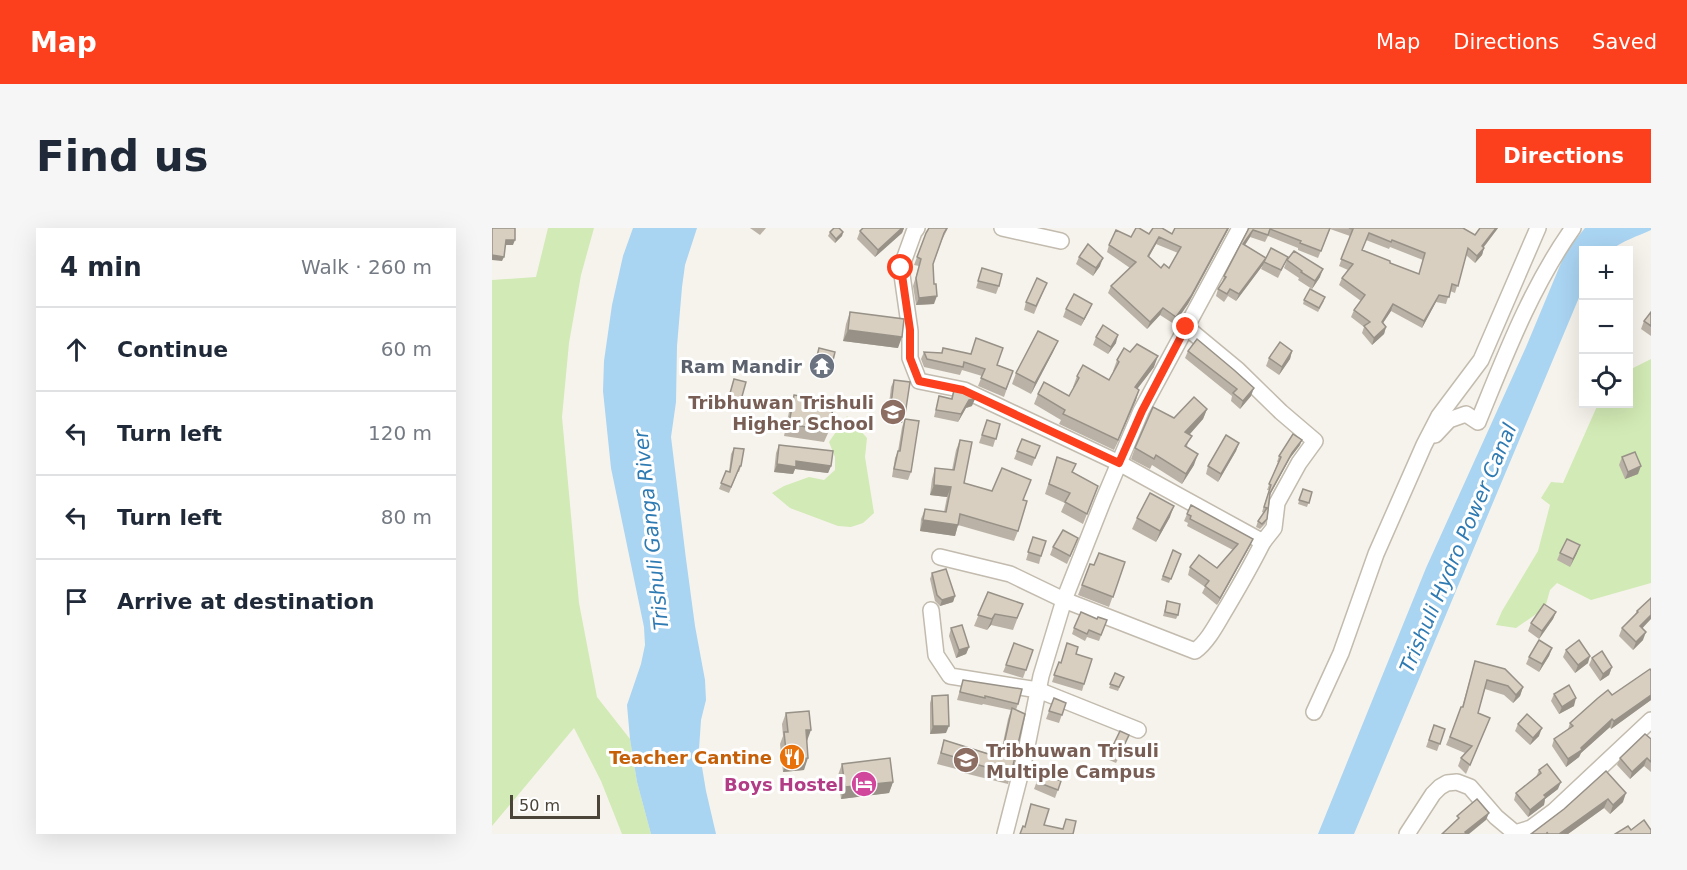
<!DOCTYPE html>
<meta charset="utf-8">
<style>
:root{--surface:#fff;--page:#f6f6f7;--text:#1f2937;--muted:#747a83;--line:#e0e1e3;--accent:#fc3f1d}
body{margin:0;font-family:"DejaVu Sans",sans-serif;background:var(--page);color:var(--text)}
.controls{position:absolute;right:18px;top:18px;display:grid;overflow:hidden;border-radius:0px;box-shadow:0 6px 24px #0002}
.controls button{width:54px;height:54px;display:grid;place-items:center;padding:0;border:0;border-bottom:2px solid var(--line);background:var(--surface);color:var(--text);font:30px sans-serif}
.scale{position:absolute;left:18px;bottom:15px;width:90px;box-sizing:border-box;padding-left:6px;border:3px solid #4b4439;border-top:0;font-size:16px;line-height:21px;white-space:nowrap;color:#4b4439;-webkit-text-stroke:4px #fff;paint-order:stroke}
.stop{position:absolute;width:18px;height:18px;margin:-14px;border:4px solid #fc3f1d;border-radius:50%;background:#fff}
.stop.end{background:#fc3f1d;border-color:#fff;box-shadow:0 2px 6px #0008}
.list{margin:0;padding:0;list-style:none}
h2{display:flex;justify-content:space-between;align-items:center;height:78px;margin:0;padding:0 24px;font-size:26px}
h2 small{font-size:20px;font-weight:400;color:var(--muted)}
.list li{display:grid;grid-template-columns:39px 1fr auto;gap:18px;align-items:center;box-sizing:border-box;height:84px;padding:0 24px;border-top:2px solid var(--line)}
.list b{display:block;font-size:22px;white-space:nowrap}
.list em{font-size:20px;font-style:normal;color:var(--muted)}
.icon{flex:none;width:33px;height:33px;fill:none;stroke:currentColor;stroke-width:2;stroke-linecap:round;stroke-linejoin:round}
.map{position:relative;flex:none;width:1159px;height:606px;overflow:hidden;border-radius:0px}
header{display:flex;align-items:center;gap:36px;box-sizing:border-box;height:84px;padding:0 30px;background:var(--accent);color:#fff}
header strong{font-size:28px}
nav{display:flex;gap:33px;margin-inline-start:auto;font-size:21px}
.intro{display:flex;align-items:center;justify-content:space-between;box-sizing:border-box;height:144px;padding:0 36px}
h1{margin:0;font-size:42px}
.button{padding:15px 27px;border-radius:0px;background:var(--accent);color:#fff;font-size:21px;font-weight:700}
main{display:flex;gap:36px;padding:0 36px}
aside{flex:1;background:var(--surface);border-radius:0px;box-shadow:0 6px 24px #0002}
.map>svg:first-child{display:block}
.green{fill:#d2eab5}
.water{fill:#a9d4f2}
.lines{fill:none;stroke-linecap:round;stroke-linejoin:round}
.minor-casing{stroke:#c2bbae;stroke-width:18}
.minor{stroke:#fff;stroke-width:15}
.wall{fill:#bab2a6;fill-rule:evenodd}
.shaded-wall{fill:#979187}
.building{fill:#d8cfc1;stroke:#979187;stroke-width:1.5;fill-rule:evenodd}
.route{stroke:#fc3f1d;stroke-width:8}
.labels{text-anchor:middle;dominant-baseline:central;stroke-width:6;stroke-linejoin:round;paint-order:stroke}
.worship-label{font-size:18px;font-weight:bold;fill:#5b616d;stroke:#fff;text-anchor:end}
.education-label{font-size:18px;font-weight:bold;fill:#785e54;stroke:#fff;text-anchor:end}
.food-label{font-size:18px;font-weight:bold;fill:#c56008;stroke:#fff;text-anchor:end}
.hotel-label{font-size:18px;font-weight:bold;fill:#b23c85;stroke:#fff;text-anchor:end}
.water-label{font-size:20px;font-style:italic;fill:#2e7ab2;stroke:#fff}
</style>
<header>
<strong>Map</strong>
<nav><a>Map</a><a>Directions</a><a>Saved</a></nav>
</header>
<div class="intro"><h1>Find us</h1><a class="button">Directions</a></div>
<main>
<aside>
<h2>4 min<small>Walk · 260 m</small></h2>
<ul class="list">
<li><svg class="icon" aria-label="ahead" viewBox="0 0 24 24"><path d="M12 20V5M6 11l6-6 6 6"/></svg><div><b>Continue</b></div><em>60 m</em></li>
<li><svg class="icon" aria-label="left" viewBox="0 0 24 24"><path d="M17 20v-9H6M10 6l-5 5 5 5"/></svg><div><b>Turn left</b></div><em>120 m</em></li>
<li><svg class="icon" aria-label="left" viewBox="0 0 24 24"><path d="M17 20v-9H6M10 6l-5 5 5 5"/></svg><div><b>Turn left</b></div><em>80 m</em></li>
<li><svg class="icon" aria-label="arrive" viewBox="0 0 24 24"><path d="M6 21V4h12l-3 4 3 4H6"/></svg><div><b>Arrive at destination</b></div></li>
</ul>
</aside>
<div class="map">
<svg width="1159" height="606" viewBox="0 0 1159 606">
<rect width="100%" height="100%" fill="#f6f3ec"/>
<!-- green -->
<g class="green">
<polygon points="56,0 102,0 89,47 77,115 70,189 87,375 105,469 138,511 145,554 159,606 130,606 109,553 82,500 0,598 0,52 44,49"/>
<polygon points="1159,131 1159,355 1099,372 1065,355 1058,362 1053,380 1024,400 1004,397 1010,383 1046,323 1058,277 1049,270 1059,254 1071,255 1106,176 1136,176 1137,142"/>
<polygon points="355,188 375,210 373,229 382,285 371,295 359,299 346,298 298,280 280,265 292,258 317,249 332,252 343,242 343,229 337,214"/>
</g>
<!-- water -->
<g class="water">
<polygon points="141,0 205,0 193,37 190,59 185,118 184,174 179,209 194,331 203,398 213,452 214,472 209,492 207,521 214,563 224,606 159,606 145,554 138,511 135,477 149,436 153,417 152,399 119,240 111,163 112,133 120,77 131,28"/>
<path d="M 1093,0 L 1159,0 L 1159,2 C 1146,8 1130,13 1119,22 L 1092,22 L 1091,60 L 862,606 L 826,606 L 934,340 L 1034,119 L 1074,23 Z"/>
</g>
<g class="lines">
<!-- minor casing -->
<g class="minor-casing">
<g id="minor">
<polyline points="425,0 422,4 409,40 418,103 418,130 427,153 472,162 627,235 771,314 782,300 785,275 807,235 823,213 789,184 746,142 694,99"/>
<polyline points="510,0 569,13"/>
<path d="M 943,207 L 957,192 L 974,186 L 986,194 C 1013,128 1039,59 1081,0"/>
<path d="M 448,329 L 518,346 L 572,372 L 703,423 C 714,415 722,401 729,389 C 744,364 758,340 771,314"/>
<polyline points="439,382 444,427 458,448 546,462 646,502"/>
<polyline points="822,484 849,425 884,326 932,217 947,188 989,132 1046,0"/>
<polyline points="513,606 533,528 549,448 572,372 611,273 649,183 748,0"/>
<polyline points="915,606 941,566 948,559 955,555 965,554 978,559 1004,589 1023,605 1039,600 1062,583 1159,492"/>
</g>
</g>
<!-- minor -->
<use href="#minor" class="minor"/>
</g>
<!-- wall -->
<g class="wall">
<polygon points="258,0 274,0 268,7"/>
<polygon points="371,0 412,0 410,5 383,29 365,11 368,3"/>
<polygon points="456,0 450,12 441,36 442,76 424,77 421,58 427,38 422,37 434,5"/>
<path d="M 683,0 L 737,0 L 696,76 L 682,96 L 668,87 L 655,101 L 616,65 L 619,58 L 638,40 L 615,24 L 617,17 L 639,9 L 657,6 L 680,6 ZM 664,16 L 686,25 L 677,40 L 669,40 L 657,29 Z"/>
<path d="M 757,0 L 971,0 L 983,7 L 988,0 L 1006,0 L 992,19 L 992,20 L 990,27 L 983,35 L 974,27 L 963,65 L 958,63 L 954,76 L 944,74 L 930,100 L 899,83 L 891,95 L 894,99 L 892,106 L 880,117 L 870,105 L 872,99 L 859,89 L 862,82 L 869,73 L 847,57 L 850,50 L 856,42 L 847,38 L 858,8 L 838,1 L 826,30 L 806,22 L 806,20 L 776,8 L 773,14 L 758,9 L 753,17 L 774,30 L 796,29 L 786,50 L 769,41 L 771,37 L 744,73 L 736,68 L 732,74 L 724,68 L 726,61 L 730,55 L 732,48 ZM 874,12 L 897,21 L 898,19 L 931,32 L 927,46 L 898,35 L 870,22 Z"/>
<polygon points="338,4 351,4 350,8 343,15 336,8"/>
<polygon points="587,29 608,38 601,48 584,36"/>
<polygon points="795,32 828,49 820,61 806,52 807,50 792,40"/>
<polygon points="490,40 507,58 504,66 484,60"/>
<polygon points="552,62 542,86 532,82 534,74"/>
<polygon points="812,72 832,73 826,84 811,76"/>
<polygon points="600,76 597,83 589,98 571,89 574,81"/>
<polygon points="358,84 406,120 351,113 354,96"/>
<polygon points="1159,84 1159,108 1149,101 1152,93"/>
<polygon points="604,109 624,115 616,126 601,117"/>
<polygon points="566,113 561,124 539,166 520,156 524,145"/>
<polygon points="327,120 339,140 336,147 320,144"/>
<polygon points="696,123 759,168 748,181 739,173 740,168 693,130"/>
<polygon points="800,123 798,131 787,147 774,138 777,130"/>
<polygon points="432,124 505,137 521,143 512,169 486,158 490,148 470,142 468,147 432,139 429,131"/>
<polygon points="625,132 662,139 645,161 644,172 622,222 567,196 569,192 542,176 546,166 577,168 582,159 581,159 585,148 617,152 622,143 621,143"/>
<polygon points="242,151 249,172 246,180 234,177"/>
<polygon points="402,152 410,195 395,193 399,159"/>
<polygon points="462,162 480,178 474,180 466,194 442,189 447,168 459,171"/>
<polygon points="302,167 337,203 332,214 292,208 298,179"/>
<polygon points="715,181 711,191 697,207 695,219 702,237 690,256 660,237 658,241 639,231 643,220 682,190"/>
<polygon points="413,191 419,244 416,252 400,249 403,230 406,223 410,199"/>
<polygon points="495,192 508,196 501,219 487,215"/>
<polygon points="530,211 548,218 540,238 522,231"/>
<polygon points="468,212 472,255 531,272 526,303 522,313 466,297 463,308 428,303 429,291 433,281 452,284 455,269 438,267 440,251 443,240 460,242 464,222"/>
<polygon points="747,215 744,223 726,254 714,246 716,238"/>
<polygon points="287,217 339,238 336,245 303,241 301,246 282,244 284,225"/>
<polygon points="808,217 798,230 778,267 775,291 773,296 768,301 764,299 766,293 772,285 770,284 777,262 775,262 786,234 785,234 787,228"/>
<polygon points="242,220 249,238 247,244 246,244 237,265 227,261 234,243 237,244 239,226"/>
<polygon points="565,229 581,244 606,258 591,296 569,284 573,275 553,266"/>
<polygon points="1130,229 1146,246 1133,251 1127,237"/>
<polygon points="811,261 820,264 815,279 806,276"/>
<polygon points="699,277 761,311 758,318 725,377 710,365 713,359 696,347 698,339 725,340 741,322 695,298 696,295 692,293"/>
<polygon points="678,289 664,314 640,301 645,290"/>
<polygon points="541,309 549,328 547,336 534,332"/>
<polygon points="583,318 575,336 558,327 561,319"/>
<polygon points="681,322 689,326 677,355 669,352"/>
<polygon points="1068,325 1085,325 1078,339 1065,332"/>
<polygon points="633,334 617,379 586,367 598,336 602,337"/>
<polygon points="440,345 463,368 461,374 448,378 443,373 438,351"/>
<polygon points="496,364 531,376 521,402 499,397 495,402 482,398"/>
<polygon points="1159,370 1150,400 1151,412 1141,422 1127,408 1130,400 1143,386 1145,383"/>
<polygon points="675,373 686,387 684,391 671,388"/>
<polygon points="1064,384 1061,391 1047,411 1036,403 1039,395"/>
<polygon points="605,391 615,392 607,413 595,409 593,413 580,406 582,400"/>
<polygon points="459,400 477,419 474,426 464,430 457,408"/>
<polygon points="1060,420 1057,428 1047,444 1034,436 1037,429"/>
<polygon points="541,422 531,450 511,444 514,437"/>
<polygon points="1074,422 1096,435 1083,445 1071,429"/>
<polygon points="584,426 592,456 590,463 560,454 567,434 569,435"/>
<polygon points="1100,430 1120,439 1117,447 1108,453 1097,437"/>
<polygon points="983,433 1031,459 1028,468 1021,475 1012,467 993,461 986,485 998,490 974,546 966,538 969,530 973,525 954,517 970,479"/>
<polygon points="1159,443 1159,472 1119,501 1118,499 1089,525 1087,529 1074,539 1060,518 1062,511 1076,501 1078,495"/>
<polygon points="623,445 632,449 626,463 617,460"/>
<polygon points="471,452 526,476 524,482 519,546 516,556 472,545 472,543 445,536 452,512 508,529 516,491 519,482 491,476 490,477 465,472"/>
<polygon points="1062,466 1082,478 1067,486 1059,473"/>
<polygon points="440,468 454,505 438,506 438,475"/>
<polygon points="562,470 574,475 567,495 554,491"/>
<polygon points="294,485 315,513 312,542 291,544 288,516 291,508 290,496"/>
<polygon points="1026,496 1047,508 1038,517 1023,503"/>
<polygon points="942,497 953,501 945,523 934,519"/>
<polygon points="1159,511 1159,544 1152,538 1138,551 1125,537 1128,530"/>
<polygon points="634,515 624,535 615,531 618,524"/>
<polygon points="350,536 401,554 397,565 349,571 346,547"/>
<polygon points="1047,542 1066,561 1053,571 1052,577 1036,589 1022,572 1024,565 1044,549"/>
<polygon points="1114,543 1131,574 1118,586 1112,580 1076,606 1039,606 1072,581"/>
<polygon points="548,545 569,553 563,570 542,561"/>
</g>
<!-- shaded-wall -->
<g class="shaded-wall">
<polygon points="410,0 412,0 410,5 383,29 386,22"/>
<polygon points="736,0 737,0 696,76 682,96 684,89"/>
<polygon points="1004,0 1006,0 987,25 990,18"/>
<polygon points="761,2 758,9 749,23 751,16"/>
<polygon points="351,4 350,8 343,15 344,11"/>
<polygon points="667,9 664,16 653,35 656,28"/>
<polygon points="14,12 23,12 21,17 12,17"/>
<polygon points="992,20 990,27 983,35 985,28"/>
<polygon points="0,27 12,29 10,33 0,32"/>
<polygon points="611,30 608,38 601,48 604,40"/>
<polygon points="774,30 771,37 744,73 747,66"/>
<polygon points="831,41 828,49 820,61 823,53"/>
<polygon points="947,67 944,74 930,100 932,93"/>
<polygon points="445,68 442,76 424,77 427,70"/>
<polygon points="600,76 597,83 589,98 592,91"/>
<polygon points="901,76 899,83 887,101 890,94"/>
<polygon points="671,80 668,87 655,101 658,94"/>
<polygon points="894,99 892,106 880,117 882,110"/>
<polygon points="356,102 410,109 406,120 351,113"/>
<polygon points="626,107 624,115 616,126 619,119"/>
<polygon points="566,113 561,124 539,166 543,155"/>
<polygon points="800,123 798,131 787,147 790,139"/>
<polygon points="666,128 662,139 639,169 643,159"/>
<polygon points="762,160 759,168 748,181 751,173"/>
<polygon points="647,162 644,172 622,222 626,212"/>
<polygon points="483,171 480,178 474,180 466,194 469,186 477,172"/>
<polygon points="715,181 711,191 690,215 693,204"/>
<polygon points="398,185 413,187 410,195 395,193"/>
<polygon points="810,212 808,217 798,230 776,270 778,265 800,225"/>
<polygon points="747,215 744,223 726,254 729,246"/>
<polygon points="706,226 702,237 690,256 694,246"/>
<polygon points="304,233 339,238 336,245 303,241 301,246 282,244 285,236"/>
<polygon points="1149,238 1146,246 1133,251 1136,244"/>
<polygon points="442,257 459,259 455,269 438,267"/>
<polygon points="682,278 678,289 664,314 668,303"/>
<polygon points="431,292 466,297 463,308 428,303"/>
<polygon points="761,311 758,318 725,377 728,370"/>
<polygon points="1088,317 1085,325 1078,339 1081,331"/>
<polygon points="463,368 461,374 448,378 450,372"/>
<polygon points="1064,384 1061,391 1047,411 1050,403"/>
<polygon points="503,386 499,397 495,402 500,391"/>
<polygon points="1159,387 1159,391 1145,406 1148,398"/>
<polygon points="1154,404 1151,412 1141,422 1144,414"/>
<polygon points="477,419 474,426 464,430 467,422"/>
<polygon points="1060,420 1057,428 1047,444 1050,436"/>
<polygon points="1098,428 1096,435 1083,445 1086,437"/>
<polygon points="1120,439 1117,447 1108,453 1111,446"/>
<polygon points="1031,459 1028,468 1021,475 1024,467"/>
<polygon points="1159,467 1159,472 1119,501 1122,493"/>
<polygon points="1084,470 1082,478 1067,486 1070,479"/>
<polygon points="1120,491 1118,499 1089,525 1087,529 1074,539 1076,531"/>
<polygon points="441,498 457,498 454,505 438,506"/>
<polygon points="1050,500 1047,508 1038,517 1041,510"/>
<polygon points="314,502 319,502 315,513"/>
<polygon points="316,530 312,542 291,544 295,532"/>
<polygon points="1155,530 1152,538 1138,551 1140,544"/>
<polygon points="401,554 397,565 349,571 353,559"/>
<polygon points="1069,554 1066,561 1053,571 1052,577 1036,589 1038,582 1052,567"/>
<polygon points="1134,565 1131,574 1118,586 1121,577"/>
<polygon points="1116,571 1112,580 1076,606 1067,606"/>
<polygon points="997,585 994,592 977,606 972,606 973,604"/>
</g>
<!-- building -->
<g class="building">
<polygon points="0,0 23,0 23,12 14,12 12,29 0,27"/>
<polygon points="342,0 347,0 351,4 344,11 338,4"/>
<polygon points="371,0 410,0 386,22 368,3"/>
<polygon points="437,0 455,0 452,5 441,36 442,56 444,56 445,68 427,70 424,50 429,31 425,29 434,5"/>
<path d="M 644,0 L 647,0 L 657,6 L 661,0 L 670,0 L 680,6 L 683,0 L 736,0 L 699,68 L 684,89 L 671,80 L 658,94 L 619,58 L 644,34 L 617,17 L 624,2 L 639,9 ZM 667,9 L 689,19 L 677,40 L 672,36 L 669,40 L 656,28 Z"/>
<polygon points="757,0 838,0 829,23 808,15 809,13 778,1 776,7 761,2 751,16 774,30 747,66 738,61 735,66 726,61 734,49 732,48"/>
<path d="M 857,0 L 971,0 L 983,7 L 988,0 L 1004,0 L 990,18 L 992,20 L 985,28 L 976,20 L 966,58 L 960,56 L 957,69 L 947,67 L 932,93 L 901,76 L 890,94 L 894,99 L 882,110 L 872,98 L 878,94 L 862,82 L 873,67 L 850,50 L 861,36 L 849,31 L 861,1 ZM 877,5 L 899,14 L 900,12 L 933,25 L 927,46 L 898,35 L 898,33 L 870,22 Z"/>
<polygon points="596,16 611,30 604,40 587,29"/>
<polygon points="779,20 796,29 789,42 772,34"/>
<polygon points="802,23 831,41 823,53 809,44 810,43 795,32"/>
<polygon points="490,40 510,46 507,58 486,53"/>
<polygon points="545,50 555,55 544,78 534,74"/>
<polygon points="818,61 833,69 827,80 812,72"/>
<polygon points="582,66 600,76 592,91 574,81"/>
<polygon points="358,84 412,91 410,109 356,102"/>
<polygon points="1159,84 1159,98 1152,93"/>
<polygon points="611,97 626,107 619,119 604,109"/>
<polygon points="546,103 566,113 543,155 524,145"/>
<polygon points="484,110 511,120 505,137 521,143 514,161 489,150 493,141 472,134 471,139 435,131 432,124 450,125 451,120 479,126"/>
<polygon points="705,111 742,142 762,160 751,173 741,165 745,161 696,123"/>
<polygon points="788,114 800,123 790,139 777,130"/>
<polygon points="645,116 666,128 643,159 647,162 626,212 571,186 573,182 546,166 552,154 577,168 587,150 585,148 591,137 617,152 627,134 625,132 632,120 638,124"/>
<polygon points="327,120 343,124 339,140 323,136"/>
<polygon points="242,151 254,154 249,172 237,169"/>
<polygon points="402,152 418,154 413,187 398,185"/>
<polygon points="462,162 472,164 483,169 483,171 477,172 469,186 444,182 447,168 460,171"/>
<polygon points="302,167 342,174 337,203 297,196"/>
<polygon points="702,169 715,181 693,204 700,208 693,218 706,226 694,246 664,227 662,231 643,220 661,179 682,190"/>
<polygon points="413,191 427,193 419,244 402,241 406,223 408,223"/>
<polygon points="495,192 508,196 504,211 490,207"/>
<polygon points="801,206 810,212 800,225 778,265 775,291 770,296 766,293 775,280 772,279 779,257 777,256 789,229 787,228"/>
<polygon points="734,207 747,215 729,246 716,238"/>
<polygon points="530,211 548,218 543,230 525,223"/>
<polygon points="468,212 480,214 472,255 500,263 510,240 539,252 531,272 535,273 526,303 468,286 466,297 431,292 433,281 454,284 459,259 442,257 443,240 462,242"/>
<polygon points="287,217 341,223 339,238 304,233 304,239 285,236"/>
<polygon points="242,220 252,221 249,238 248,238 239,259 229,255 234,243 238,244"/>
<polygon points="1143,224 1149,238 1136,244 1130,229"/>
<polygon points="565,229 584,236 580,244 606,258 595,286 573,274 578,265 557,256"/>
<polygon points="811,261 820,264 817,275 807,272"/>
<polygon points="658,265 682,278 668,303 645,290"/>
<polygon points="699,277 761,311 728,370 713,358 717,353 698,339 707,327 725,340 746,316 698,291 699,288 695,286"/>
<polygon points="571,302 586,310 578,328 561,319"/>
<polygon points="541,309 554,313 549,328 536,324"/>
<polygon points="1075,311 1088,317 1081,331 1068,325"/>
<polygon points="681,322 689,326 679,351 671,348"/>
<polygon points="607,325 633,334 621,369 590,357 598,336 602,337"/>
<polygon points="454,341 463,368 450,372 445,367 440,345"/>
<polygon points="496,364 531,376 525,390 503,386 500,391 486,387"/>
<polygon points="1159,370 1159,387 1148,398 1154,404 1144,414 1130,400 1146,384 1145,383"/>
<polygon points="675,373 688,376 686,387 673,384"/>
<polygon points="1052,376 1064,384 1050,403 1039,395"/>
<polygon points="589,384 605,391 606,389 615,392 609,407 597,402 595,406 582,400"/>
<polygon points="470,397 477,419 467,422 459,400"/>
<polygon points="1047,412 1060,420 1050,436 1037,429"/>
<polygon points="1087,412 1098,428 1086,437 1074,422"/>
<polygon points="522,415 541,422 534,442 514,437"/>
<polygon points="575,415 586,419 584,426 600,431 592,456 562,447 567,434 569,435"/>
<polygon points="1110,423 1120,439 1111,446 1100,430"/>
<polygon points="983,433 1013,441 1031,459 1024,467 1016,458 995,452 986,485 998,490 978,537 969,530 980,518 958,509 969,479 971,479"/>
<polygon points="1158,441 1159,443 1159,467 1122,493 1120,491 1089,520 1090,522 1076,531 1062,511 1081,498 1078,495 1106,470 1116,462 1120,467"/>
<polygon points="623,445 632,449 627,459 618,456"/>
<polygon points="471,452 530,461 526,476 493,468 493,470 468,464"/>
<polygon points="1077,457 1084,470 1070,479 1062,466"/>
<polygon points="456,467 457,498 441,498 440,468"/>
<polygon points="562,470 574,475 570,487 557,483"/>
<polygon points="520,480 533,486 519,546 476,534 476,533 449,525 452,512 509,530"/>
<polygon points="317,483 319,502 314,502 316,530 295,532 292,504 296,504 294,485"/>
<polygon points="1035,486 1050,500 1041,510 1026,496"/>
<polygon points="942,497 953,501 948,516 937,512"/>
<polygon points="628,503 637,507 627,528 618,524"/>
<polygon points="1153,506 1159,511 1159,534 1155,530 1140,544 1128,530"/>
<polygon points="398,530 401,554 353,559 350,536"/>
<polygon points="1055,536 1069,554 1052,567 1054,569 1038,582 1024,565 1049,545 1047,542"/>
<polygon points="1114,543 1134,565 1121,577 1116,571 1067,606 1056,606 1055,604 1055,606 1039,606 1072,581"/>
<polygon points="548,545 569,553 566,562 545,554"/>
<polygon points="985,571 997,585 973,604 975,606 950,606 967,590 965,588"/>
<polygon points="539,576 557,581 552,597 571,601 574,591 584,593 581,606 528,606 531,598 533,599"/>
<polygon points="1152,592 1159,602 1159,606 1123,606 1136,598 1139,602"/>
</g>
<g class="lines">
<!-- route -->
<polyline class="route" points="409,40 418,102 418,130 427,153 471,162 627,235 650,183 694,99"/>
</g>
<!-- icons -->
<defs>
<g id="temple-disc" transform="scale(1.35)"><circle r="9.5" fill="#6b7280" stroke="#fff"/><path d="M0-6L5-2H3V0L6.5 2.5H4V6H1.5V3h-3V6H-4V2.5H-6.5L-3 0V-2H-5Z" fill="#fff"/></g>
<g id="school-disc" transform="scale(1.35)"><circle r="9.5" fill="#8d6e63" stroke="#fff"/><path d="M0-5L7-2L0 1L-7-2ZM-4 1L0 2.5L4 1V4Q0 6-4 4Z" fill="#fff"/></g>
<g id="restaurant-disc" transform="scale(1.35)"><circle r="9.5" fill="#e8710a" stroke="#fff"/><path d="M-5-6h1v4h1v-4h1v4h1v-4h1v5L-1.5 .5V6h-2V.5L-5-1ZM5-6V6H3V1.5H1.5Q1.5-4 5-6Z" fill="#fff"/></g>
<g id="university-disc" transform="scale(1.35)"><circle r="9.5" fill="#8d6e63" stroke="#fff"/><path d="M0-5L7-2L0 1L-7-2ZM-4 1L0 2.5L4 1V4Q0 6-4 4Z" fill="#fff"/></g>
<g id="hotel-disc" transform="scale(1.35)"><circle r="9.5" fill="#d1479c" stroke="#fff"/><path d="M-6-4.5h1.5V1H6V5H4.5V3h-9V5H-6ZM-4 0a1.8 1.8 0 1 1 3.6 0ZM.5 0V-2.5h3Q6-2.5 6 0Z" fill="#fff"/></g>
</defs>
<g fill-rule="evenodd">
<use href="#temple-disc" x="330" y="138"/>
<use href="#school-disc" x="401" y="184"/>
<use href="#restaurant-disc" x="300" y="529"/>
<use href="#university-disc" x="474" y="532"/>
<use href="#hotel-disc" x="372" y="556"/>
</g>
<g class="labels">
<!-- worship labels -->
<g class="worship-label">
<text x="310" y="138">Ram Mandir</text>
</g>
<!-- education labels -->
<g class="education-label">
<text x="382" y="174">Tribhuwan Trishuli<tspan x="382" dy="21">Higher School</tspan></text>
<text x="494" y="522" text-anchor="start">Tribhuwan Trisuli<tspan x="494" dy="21">Multiple Campus</tspan></text>
</g>
<!-- food labels -->
<g class="food-label">
<text x="280" y="529">Teacher Cantine</text>
</g>
<!-- hotel labels -->
<g class="hotel-label">
<text x="352" y="556">Boys Hostel</text>
</g>
<!-- water labels -->
<g class="water-label">
<text transform="translate(159 302) rotate(-96)">Trishuli Ganga River</text>
<text transform="translate(966 320) rotate(-67)">Trishuli Hydro Power Canal</text>
</g>
</g>
</svg>
<div class="controls">
<button>+</button>
<button>−</button>
<button><svg class="icon" aria-label="locate" viewBox="0 0 24 24"><circle cx="12" cy="12" r="6"/><path d="M12 2v4M12 18v4M2 12h4M18 12h4"/></svg></button>
</div>
<div class="scale">50 m</div>
<div class="stop" style="left:409px;top:40px"></div>
<div class="stop end" style="left:694px;top:99px"></div>
</div>
</main>
